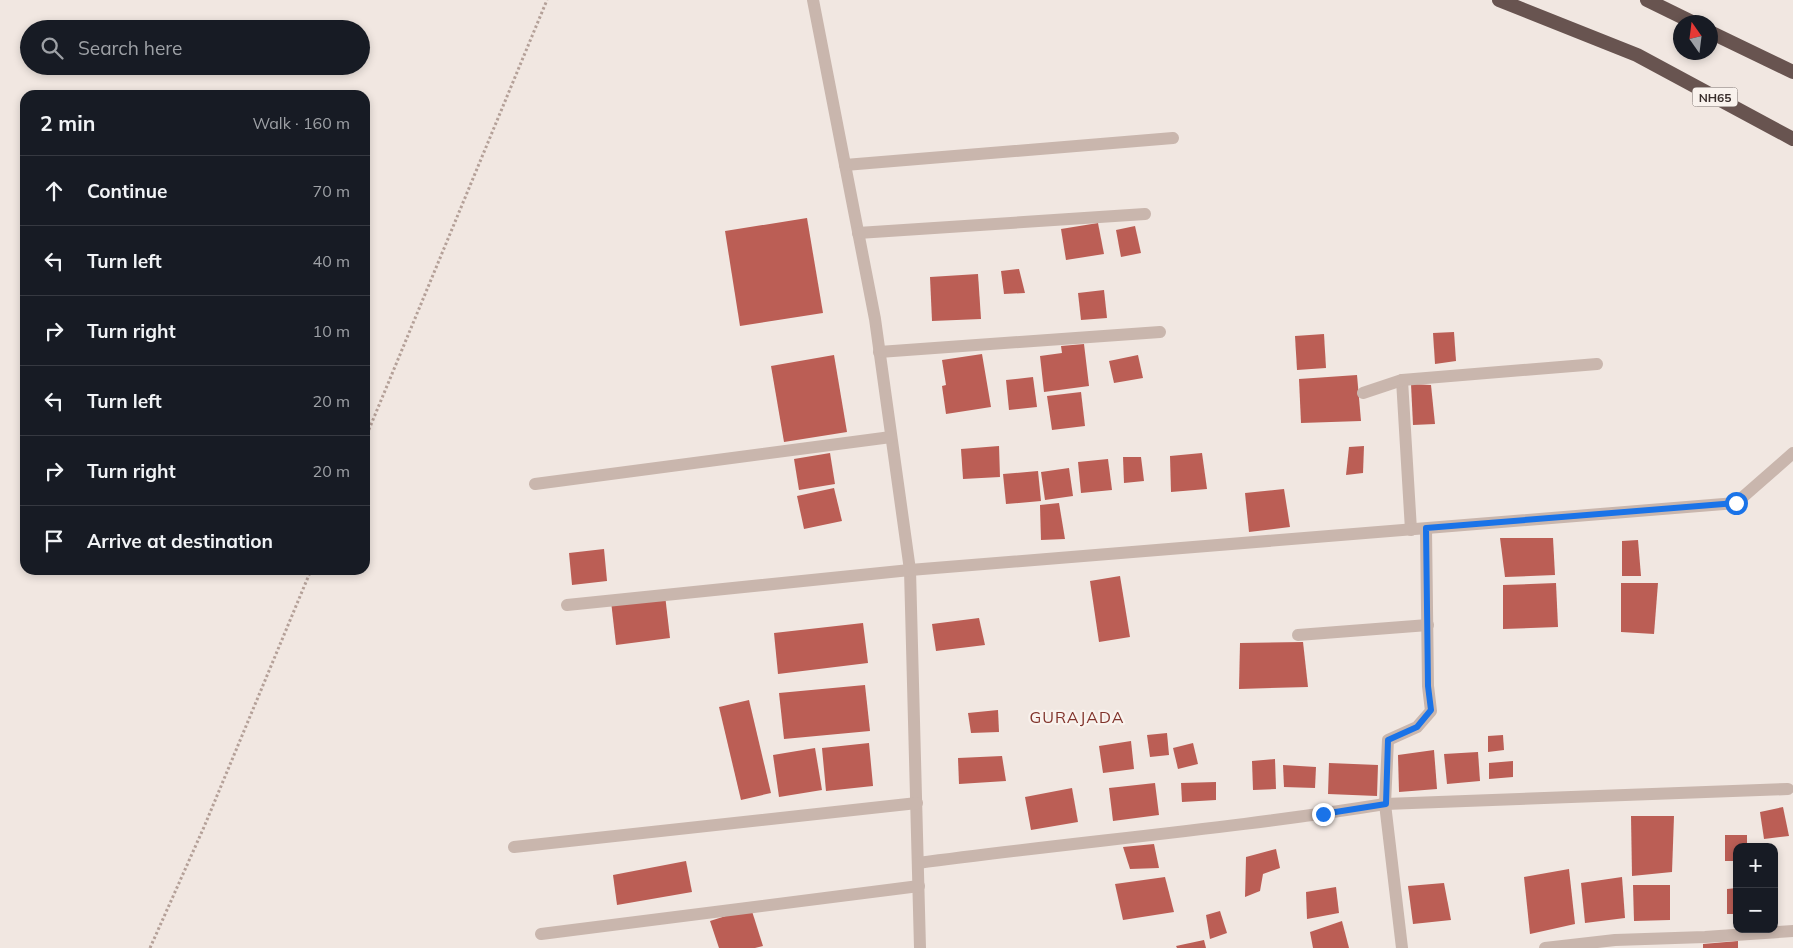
<!DOCTYPE html>
<meta charset="utf-8">
<style>
:root{--surface:#171b24;--page:#242831;--text:#f1f3f6;--muted:#9ea1a6;--line:#363941}
body{margin:0;font-family:Mulish,sans-serif;background:var(--page);color:var(--text)}
.controls{position:absolute;right:15px;bottom:15px;display:grid;overflow:hidden;border-radius:10px;box-shadow:0 2px 8px #0003}
.controls button{width:45px;height:45px;display:grid;place-items:center;padding:0;border:0;border-bottom:1px solid var(--line);background:var(--surface);color:var(--text);font:25px sans-serif}
.compass{position:absolute;left:1673px;top:15px;width:45px;height:45px;border-radius:50%;background:var(--surface);box-shadow:0 2px 8px #0003;rotate:346deg}
.stop{position:absolute;width:15px;height:15px;margin:-11px;border:4px solid #1a73e8;border-radius:50%;background:#fff}
.stop.end{background:#1a73e8;border-color:#fff;box-shadow:0 1px 5px #0008}
.list{margin:0;padding:0;list-style:none}
h2{display:flex;justify-content:space-between;align-items:center;height:65px;margin:0;padding:0 20px;font-size:21px}
h2 small{font-size:16px;font-weight:400;color:var(--muted)}
.list li{display:grid;grid-template-columns:32px 1fr auto;gap:15px;align-items:center;box-sizing:border-box;height:70px;padding:0 20px;border-top:1px solid var(--line)}
.list b{display:block;font-size:19px;white-space:nowrap}
.list em{font-size:16px;font-style:normal;color:var(--muted)}
.icon{flex:none;width:28px;height:28px;fill:none;stroke:currentColor;stroke-width:2;stroke-linecap:round;stroke-linejoin:round}
.map{position:relative;flex:none;width:1793px;height:948px;overflow:hidden}
.search{position:absolute;background:var(--surface);box-shadow:0 2px 8px #0003;left:20px;top:20px;width:350px;height:55px;display:flex;align-items:center;gap:12px;box-sizing:border-box;padding:0 18px;border-radius:28px;color:var(--muted);font-size:19px}
.panel{position:absolute;background:var(--surface);box-shadow:0 2px 8px #0003;left:20px;top:90px;width:350px;height:485px;border-radius:15px}
.map>svg:first-child{display:block}
.building{fill:#bb5e55}
.lines{fill:none;stroke-linecap:round;stroke-linejoin:round}
.path{stroke:#b4a098;stroke-width:3;stroke-dasharray:2.5 2.5;stroke-linecap:butt}
.minor{stroke:#c9b6ad;stroke-width:12}
.trunk{stroke:#685450;stroke-width:14}
.route{stroke:#1a73e8;stroke-width:6}
.labels{text-anchor:middle;dominant-baseline:central;stroke-width:4.5;stroke-linejoin:round;paint-order:stroke}
.shield{fill:#f9f2ed;stroke:#726865;stroke-width:1}
.shield-label{font-size:12px;font-weight:bold;fill:#382d2b}
.quarter-label{font-size:16px;letter-spacing:1px;fill:#80332b;stroke:#f9f2ed}
</style>
<div class="map">
<svg width="1793" height="948" viewBox="0 0 1793 948">
<rect width="100%" height="100%" fill="#f1e7e1"/>
<!-- building -->
<g class="building">
<polygon points="807,218 823,313 740,326 725,231"/>
<polygon points="1098,223 1104,254 1066,260 1061,229"/>
<polygon points="1135,226 1141,253 1121,257 1116,230"/>
<polygon points="1019,269 1025,293 1004,294 1001,271"/>
<polygon points="978,274 981,319 932,321 930,277"/>
<polygon points="1104,290 1107,318 1081,320 1078,293"/>
<polygon points="1454,332 1456,361 1435,364 1433,333"/>
<polygon points="1324,334 1326,368 1297,370 1295,336"/>
<polygon points="1084,344 1089,386 1044,392 1040,356 1062,353 1061,346"/>
<polygon points="982,354 991,407 946,414 942,386 946,385 942,360"/>
<polygon points="834,355 847,432 784,442 771,366"/>
<polygon points="1138,355 1143,378 1114,383 1109,361"/>
<polygon points="1357,375 1361,421 1301,423 1299,379"/>
<polygon points="1033,377 1037,407 1009,410 1006,380"/>
<polygon points="1411,384 1431,385 1435,424 1413,425"/>
<polygon points="1081,392 1085,426 1052,430 1047,396"/>
<polygon points="999,446 1000,477 963,479 961,449"/>
<polygon points="1364,446 1363,473 1346,475 1349,447"/>
<polygon points="830,453 835,484 799,490 794,459"/>
<polygon points="1202,453 1207,489 1171,492 1170,456"/>
<polygon points="1123,457 1141,457 1144,481 1124,483"/>
<polygon points="1108,459 1112,490 1081,493 1078,462"/>
<polygon points="1069,468 1073,496 1045,500 1041,472"/>
<polygon points="1038,471 1041,501 1006,504 1003,474"/>
<polygon points="834,488 842,521 804,529 797,496"/>
<polygon points="1284,489 1290,527 1249,532 1245,493"/>
<polygon points="1059,503 1065,539 1041,540 1040,505"/>
<polygon points="1500,538 1553,538 1555,575 1505,577"/>
<polygon points="1638,540 1641,576 1622,576 1622,541"/>
<polygon points="604,549 607,581 572,585 569,553"/>
<polygon points="1120,576 1130,637 1099,642 1090,581"/>
<polygon points="1556,583 1558,627 1503,629 1503,585"/>
<polygon points="1621,583 1658,583 1654,634 1621,632"/>
<polygon points="665,595 670,638 616,645 611,601"/>
<polygon points="979,618 985,645 936,651 932,624"/>
<polygon points="863,623 868,663 778,674 774,633"/>
<polygon points="1303,642 1308,687 1239,689 1240,643"/>
<polygon points="865,685 870,731 784,739 779,693"/>
<polygon points="749,700 771,793 741,800 719,707"/>
<polygon points="998,710 999,732 971,733 968,713"/>
<polygon points="1167,733 1169,755 1150,757 1147,735"/>
<polygon points="1503,735 1504,750 1488,752 1488,736"/>
<polygon points="1131,741 1134,769 1103,773 1099,746"/>
<polygon points="869,743 873,786 826,791 822,748"/>
<polygon points="1193,743 1198,764 1178,769 1173,748"/>
<polygon points="815,748 822,790 779,797 773,755"/>
<polygon points="1434,750 1437,789 1399,792 1398,755"/>
<polygon points="1478,752 1480,781 1447,784 1444,754"/>
<polygon points="1002,756 1006,781 959,784 958,758"/>
<polygon points="1275,759 1276,789 1253,790 1252,761"/>
<polygon points="1513,761 1513,777 1489,779 1489,763"/>
<polygon points="1329,763 1378,765 1377,796 1328,794"/>
<polygon points="1283,765 1316,767 1315,788 1284,787"/>
<polygon points="1216,782 1216,800 1182,802 1181,783"/>
<polygon points="1155,783 1159,815 1113,821 1109,788"/>
<polygon points="1072,788 1078,822 1031,830 1025,797"/>
<polygon points="1783,807 1789,836 1764,839 1760,812"/>
<polygon points="1631,816 1674,816 1672,872 1632,876"/>
<polygon points="1725,835 1747,835 1747,847 1737,847 1737,861 1725,861"/>
<polygon points="1154,844 1159,868 1130,869 1123,847"/>
<polygon points="1276,849 1280,868 1263,874 1260,891 1245,897 1246,857"/>
<polygon points="686,861 692,892 617,905 613,875"/>
<polygon points="1569,869 1575,924 1530,934 1524,877"/>
<polygon points="1165,877 1174,912 1123,920 1115,884"/>
<polygon points="1622,877 1625,918 1585,923 1581,883"/>
<polygon points="1444,883 1451,920 1413,924 1408,886"/>
<polygon points="1633,885 1670,885 1670,920 1634,921"/>
<polygon points="1336,887 1339,913 1307,919 1306,892"/>
<polygon points="1737,888 1737,914 1727,914 1727,889"/>
<polygon points="751,908 763,946 755,948 719,948 710,921"/>
<polygon points="1220,911 1227,933 1210,939 1206,915"/>
<polygon points="1342,921 1349,948 1313,948 1310,932"/>
<polygon points="1204,940 1206,948 1177,948 1176,946"/>
<polygon points="1738,941 1738,948 1703,948 1703,944"/>
</g>
<g class="lines">
<!-- path -->
<g class="path">
<polyline points="365,439 547,0"/>
<polyline points="150,948 204,827 311,570"/>
</g>
<!-- minor -->
<g class="minor">
<polyline points="813,0 875,319 910,570 920,948"/>
<polyline points="845,165 1173,138"/>
<polyline points="858,233 1145,214"/>
<polyline points="879,352 1160,332"/>
<polyline points="1402,380 1411,530"/>
<polyline points="1363,393 1402,380 1597,364"/>
<polyline points="535,484 891,437"/>
<polyline points="567,605 910,570 1736,503 1793,453"/>
<polyline points="1298,635 1428,625"/>
<polyline points="514,847 917,803"/>
<path d="M 918,863 C 1074,842 1230,829 1385,804 L 1788,789"/>
<polyline points="541,934 919,886"/>
<polyline points="1402,948 1385,804 1388,740 1417,727 1431,711 1428,686 1426,529"/>
<polyline points="1545,948 1615,940 1705,937 1793,931"/>
</g>
<!-- trunk -->
<g class="trunk">
<polyline points="1499,0 1637,55 1793,139"/>
<polyline points="1647,0 1692,22"/>
<polyline points="1710,32 1793,72"/>
</g>
</g>
<g class="lines">
<!-- route -->
<polyline class="route" points="1323,814 1386,804 1388,740 1417,727 1431,710 1428,686 1426,528 1736,503"/>
</g>
<g class="labels">
<!-- shield labels -->
<rect class="shield" x="1692.5" y="87.5" width="45" height="19" rx="4"/>
<g class="shield-label">
<text x="1715" y="97">NH65</text>
</g>
<!-- quarter labels -->
<g class="quarter-label">
<text x="1077" y="717">GURAJADA</text>
</g>
</g>
</svg>
<div class="controls">
<button>+</button>
<button>−</button>
</div>
<svg class="compass" viewBox="-18 -18 36 36"><path d="M0-13l5 13h-10z" fill="#e53935"/><path d="M0 13l5-13h-10z" fill="#9ea1a6"/></svg>
<div class="stop" style="left:1736px;top:503px"></div>
<div class="stop end" style="left:1323px;top:814px"></div>
<div class="search"><svg class="icon" aria-label="search" viewBox="0 0 24 24"><circle cx="10" cy="10" r="6"/><path d="M15 15l6 6"/></svg>Search here</div>
<section class="panel">
<h2>2 min<small>Walk · 160 m</small></h2>
<ul class="list">
<li><svg class="icon" aria-label="ahead" viewBox="0 0 24 24"><path d="M12 20V5M6 11l6-6 6 6"/></svg><div><b>Continue</b></div><em>70 m</em></li>
<li><svg class="icon" aria-label="left" viewBox="0 0 24 24"><path d="M17 20v-9H6M10 6l-5 5 5 5"/></svg><div><b>Turn left</b></div><em>40 m</em></li>
<li><svg class="icon" aria-label="right" viewBox="0 0 24 24"><path d="M7 20v-9h11M14 6l5 5-5 5"/></svg><div><b>Turn right</b></div><em>10 m</em></li>
<li><svg class="icon" aria-label="left" viewBox="0 0 24 24"><path d="M17 20v-9H6M10 6l-5 5 5 5"/></svg><div><b>Turn left</b></div><em>20 m</em></li>
<li><svg class="icon" aria-label="right" viewBox="0 0 24 24"><path d="M7 20v-9h11M14 6l5 5-5 5"/></svg><div><b>Turn right</b></div><em>20 m</em></li>
<li><svg class="icon" aria-label="arrive" viewBox="0 0 24 24"><path d="M6 21V4h12l-3 4 3 4H6"/></svg><div><b>Arrive at destination</b></div></li>
</ul>
</section>
</div>
